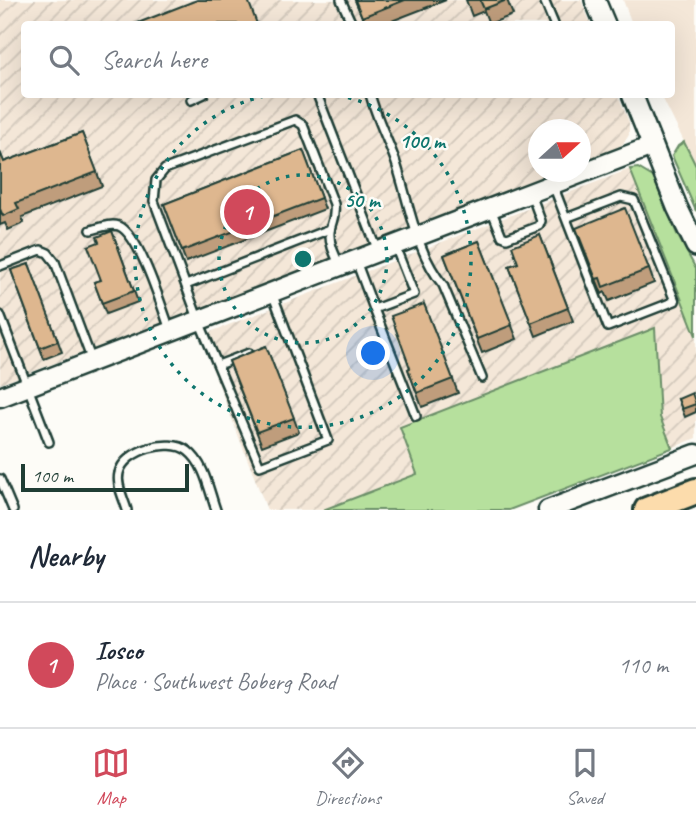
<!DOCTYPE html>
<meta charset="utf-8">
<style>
:root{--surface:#fff;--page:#f6f6f7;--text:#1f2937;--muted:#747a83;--line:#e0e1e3;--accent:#d1495b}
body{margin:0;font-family:Caveat,sans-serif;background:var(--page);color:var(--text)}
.compass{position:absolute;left:528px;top:119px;width:63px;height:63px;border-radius:50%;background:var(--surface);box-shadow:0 7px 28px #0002;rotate:69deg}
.scale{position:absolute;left:21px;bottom:18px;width:168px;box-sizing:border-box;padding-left:7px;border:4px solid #1f3d34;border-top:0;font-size:19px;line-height:24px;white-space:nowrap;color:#1f3d34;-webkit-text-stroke:5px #fdfcf7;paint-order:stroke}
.you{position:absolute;left:374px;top:354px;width:24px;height:24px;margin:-18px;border:5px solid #fff;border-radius:50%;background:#1a73e8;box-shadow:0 0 0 10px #1a73e833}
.badge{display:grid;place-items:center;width:46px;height:46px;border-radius:50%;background:var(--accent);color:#fff;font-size:23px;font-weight:700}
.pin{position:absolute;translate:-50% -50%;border:4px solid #fff;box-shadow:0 2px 7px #0006}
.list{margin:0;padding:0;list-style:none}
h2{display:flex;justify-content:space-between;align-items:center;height:91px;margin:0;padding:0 28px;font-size:30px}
h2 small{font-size:23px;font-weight:400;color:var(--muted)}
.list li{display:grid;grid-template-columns:46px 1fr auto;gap:21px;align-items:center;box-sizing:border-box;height:126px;padding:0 28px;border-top:2px solid var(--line)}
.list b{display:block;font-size:26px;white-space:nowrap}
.list p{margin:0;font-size:23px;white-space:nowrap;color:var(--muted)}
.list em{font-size:23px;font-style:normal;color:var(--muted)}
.icon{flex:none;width:38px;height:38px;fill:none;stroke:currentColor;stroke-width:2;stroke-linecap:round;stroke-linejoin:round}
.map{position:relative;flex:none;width:696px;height:510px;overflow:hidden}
.search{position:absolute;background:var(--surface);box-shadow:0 7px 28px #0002;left:21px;right:21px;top:21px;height:77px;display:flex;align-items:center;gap:18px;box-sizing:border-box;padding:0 24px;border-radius:7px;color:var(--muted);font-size:26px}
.sheet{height:217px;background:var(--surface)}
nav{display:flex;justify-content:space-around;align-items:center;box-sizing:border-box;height:98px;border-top:2px solid var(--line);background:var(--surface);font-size:19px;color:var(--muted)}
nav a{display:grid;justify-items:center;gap:4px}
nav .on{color:var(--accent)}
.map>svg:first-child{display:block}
.built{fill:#f4e7d8}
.industrial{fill:url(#industrial-furrows)}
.grass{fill:#b6e09d;stroke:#6a8e68;stroke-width:2}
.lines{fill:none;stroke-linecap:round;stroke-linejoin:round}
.service-casing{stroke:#1f3d34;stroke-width:12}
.tertiary-casing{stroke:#1f3d34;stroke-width:23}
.secondary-casing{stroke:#1f3d34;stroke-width:24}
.motorway-casing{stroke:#1f3d34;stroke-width:30}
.service{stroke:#fdfcf7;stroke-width:7}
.tertiary{stroke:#fdfcf7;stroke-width:18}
.secondary{stroke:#fdfcf7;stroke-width:19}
.motorway{stroke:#fcdcac;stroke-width:24}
.wall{fill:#bf9d7b;stroke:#1f3d34;stroke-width:2}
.building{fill:#deb78f;stroke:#1f3d34;stroke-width:2}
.ring{fill:none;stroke:#0f766e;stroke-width:3.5;stroke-dasharray:3.5 7}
.centre{fill:#0f766e;stroke:#fdfcf7;stroke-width:3.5}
.ring-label{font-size:21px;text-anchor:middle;font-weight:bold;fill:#0f766e;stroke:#fdfcf7;stroke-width:5;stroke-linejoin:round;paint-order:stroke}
</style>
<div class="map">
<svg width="696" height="510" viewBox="0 0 696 510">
<defs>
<pattern id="industrial-furrows" width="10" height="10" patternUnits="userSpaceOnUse" patternTransform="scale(1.75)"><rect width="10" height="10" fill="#f4e7d8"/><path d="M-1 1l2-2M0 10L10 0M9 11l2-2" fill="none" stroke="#d1c7ba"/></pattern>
</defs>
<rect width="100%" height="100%" fill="#fdfcf7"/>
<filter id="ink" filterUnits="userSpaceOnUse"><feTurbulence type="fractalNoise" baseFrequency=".0143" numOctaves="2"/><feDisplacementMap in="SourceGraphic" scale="14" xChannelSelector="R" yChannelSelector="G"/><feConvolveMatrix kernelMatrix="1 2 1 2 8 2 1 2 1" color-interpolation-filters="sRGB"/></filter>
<g filter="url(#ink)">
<!-- built -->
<polygon class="built" points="623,0 696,0 696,166 661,95 672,94 672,24 632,24"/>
<!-- industrial -->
<g class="industrial">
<polygon points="0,0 581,0 591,24 24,24 24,94 618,95 629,122 629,135 623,144 613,151 581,164 580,130 538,130 538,172 560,172 0,384"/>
<polygon points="630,169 696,336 696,438 672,448 666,434 660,417 655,328 401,427 418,474 323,510 267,510 200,336"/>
</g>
<!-- grass -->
<g class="grass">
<polygon points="684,142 696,166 696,211 672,156 678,146"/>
<polygon points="638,168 653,177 677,234 696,269 696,336 630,169"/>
<polygon points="655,328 660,417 672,448 509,510 323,510 417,474 400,427"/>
</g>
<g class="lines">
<!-- service casing -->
<g class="service-casing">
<g id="service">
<polyline points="341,0 352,24"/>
<polyline points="544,0 554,24"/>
<polyline points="317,94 378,251"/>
<path d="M 370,94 C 376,117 387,138 395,160 C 409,201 415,251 443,285 L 482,378"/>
<polyline points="191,100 204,94"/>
<polyline points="553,185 608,327 675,301 634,200 621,197 566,218"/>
<polyline points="491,209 502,236 507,238 539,226 541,221 531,194"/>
<path d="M 91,230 C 100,228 110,223 119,226 C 140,235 162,308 170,330"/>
<polyline points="356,261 374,309 414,294 395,246"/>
<polyline points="0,266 41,250 48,253 55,262 92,361"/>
<polyline points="186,285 330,229"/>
<path d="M 272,293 L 328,440 L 260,466 L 199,321 L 154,201 L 156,180 L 165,169 L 295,120 L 303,125 L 334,204 C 336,219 331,220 330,232 C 329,244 335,255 340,266"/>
<polyline points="374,309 416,416"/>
<polyline points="0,315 49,442"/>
<polyline points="218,365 249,353"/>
<polyline points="0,479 13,510"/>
<path d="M 127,510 C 124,499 116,485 119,473 C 124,450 170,437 188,451 C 205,464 209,491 216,510"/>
</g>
</g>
<!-- tertiary casing -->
<g class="tertiary-casing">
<g id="tertiary">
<polyline points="0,397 652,146"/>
<polyline points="548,510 696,454"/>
</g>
</g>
<!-- secondary casing -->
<g class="secondary-casing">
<g id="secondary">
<polyline points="595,0 605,24"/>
<polyline points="632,94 677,207 696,246"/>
</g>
</g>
<!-- motorway casing -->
<g class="motorway-casing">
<polyline id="motorway" points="647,510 696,491"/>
</g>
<!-- service -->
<use href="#service" class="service"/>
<!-- tertiary -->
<use href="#tertiary" class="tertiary"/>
<!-- secondary -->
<use href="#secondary" class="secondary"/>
<!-- motorway -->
<use href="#motorway" class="motorway"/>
</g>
<!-- wall -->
<g class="wall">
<polygon points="355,0 446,0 384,24 365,24"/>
<polygon points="466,0 507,0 513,15 489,24 484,11 472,16"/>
<polygon points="82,133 102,186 22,217 24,223 8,230 5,223 0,225 0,152 4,162"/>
<polygon points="303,150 325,209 186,262 164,204"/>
<polygon points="576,228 649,269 654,283 609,301 605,292 602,294"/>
<polygon points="112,231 138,302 106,314 94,282 101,280 99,242"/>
<polygon points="540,235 573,321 536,336 509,266 518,263"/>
<polygon points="479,241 517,339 482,353 444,255"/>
<polygon points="29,264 62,352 44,359 11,270"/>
<polygon points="424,304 458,393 422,407 408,369 410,368"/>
<polygon points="266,346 299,432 262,446 229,361"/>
<polygon points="678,399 696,403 696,412 685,417"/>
</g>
<!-- building -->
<g class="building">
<polygon points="197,0 248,0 257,24 139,24 138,23"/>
<polygon points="355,0 405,0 362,17"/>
<polygon points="480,0 507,0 484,9"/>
<polygon points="82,133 97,172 16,203 19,209 3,216 0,209 0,152 4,162"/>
<polygon points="303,150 321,198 182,251 164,204"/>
<polygon points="625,208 649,269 603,287 600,278 596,279 576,228"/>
<polygon points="112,231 134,291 102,303 94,282 101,280 88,246 99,242 97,237"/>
<polygon points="540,235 568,308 531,323 509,266 518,263 512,246"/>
<polygon points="479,241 512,325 477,339 444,255"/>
<polygon points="29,264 58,341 40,348 11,270"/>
<polygon points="424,304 453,379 417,393 408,369 410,368 391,316"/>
<polygon points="266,346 294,418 257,432 229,361"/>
<polygon points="692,393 696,404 682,409 678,399"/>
</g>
</g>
<!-- distance rings -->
<g class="ring">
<circle cx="303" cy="259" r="84"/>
<path d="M338 95A168 168 0 1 1 268 95"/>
</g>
<circle cx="303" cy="259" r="10" class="centre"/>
<g class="ring-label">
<text x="422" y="148">100 m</text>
<text x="362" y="207">50 m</text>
</g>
</svg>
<svg class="compass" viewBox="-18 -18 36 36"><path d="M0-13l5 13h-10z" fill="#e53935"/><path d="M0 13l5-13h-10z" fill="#747a83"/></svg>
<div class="scale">100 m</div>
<div class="you"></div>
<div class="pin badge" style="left:247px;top:212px">1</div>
<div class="search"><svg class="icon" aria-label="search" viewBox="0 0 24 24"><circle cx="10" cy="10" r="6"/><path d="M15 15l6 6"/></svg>Search here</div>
</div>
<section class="sheet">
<h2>Nearby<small></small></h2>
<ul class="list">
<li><span class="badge">1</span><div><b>Iosco</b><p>Place · Southwest Boberg Road</p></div><em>110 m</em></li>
</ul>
</section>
<nav>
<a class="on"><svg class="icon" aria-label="map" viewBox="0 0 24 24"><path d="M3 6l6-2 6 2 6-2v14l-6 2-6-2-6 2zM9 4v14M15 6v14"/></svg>Map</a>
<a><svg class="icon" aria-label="directions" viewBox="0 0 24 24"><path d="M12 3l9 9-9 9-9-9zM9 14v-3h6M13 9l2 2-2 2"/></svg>Directions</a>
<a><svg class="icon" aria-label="saved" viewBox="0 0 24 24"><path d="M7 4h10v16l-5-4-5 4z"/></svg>Saved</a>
</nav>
